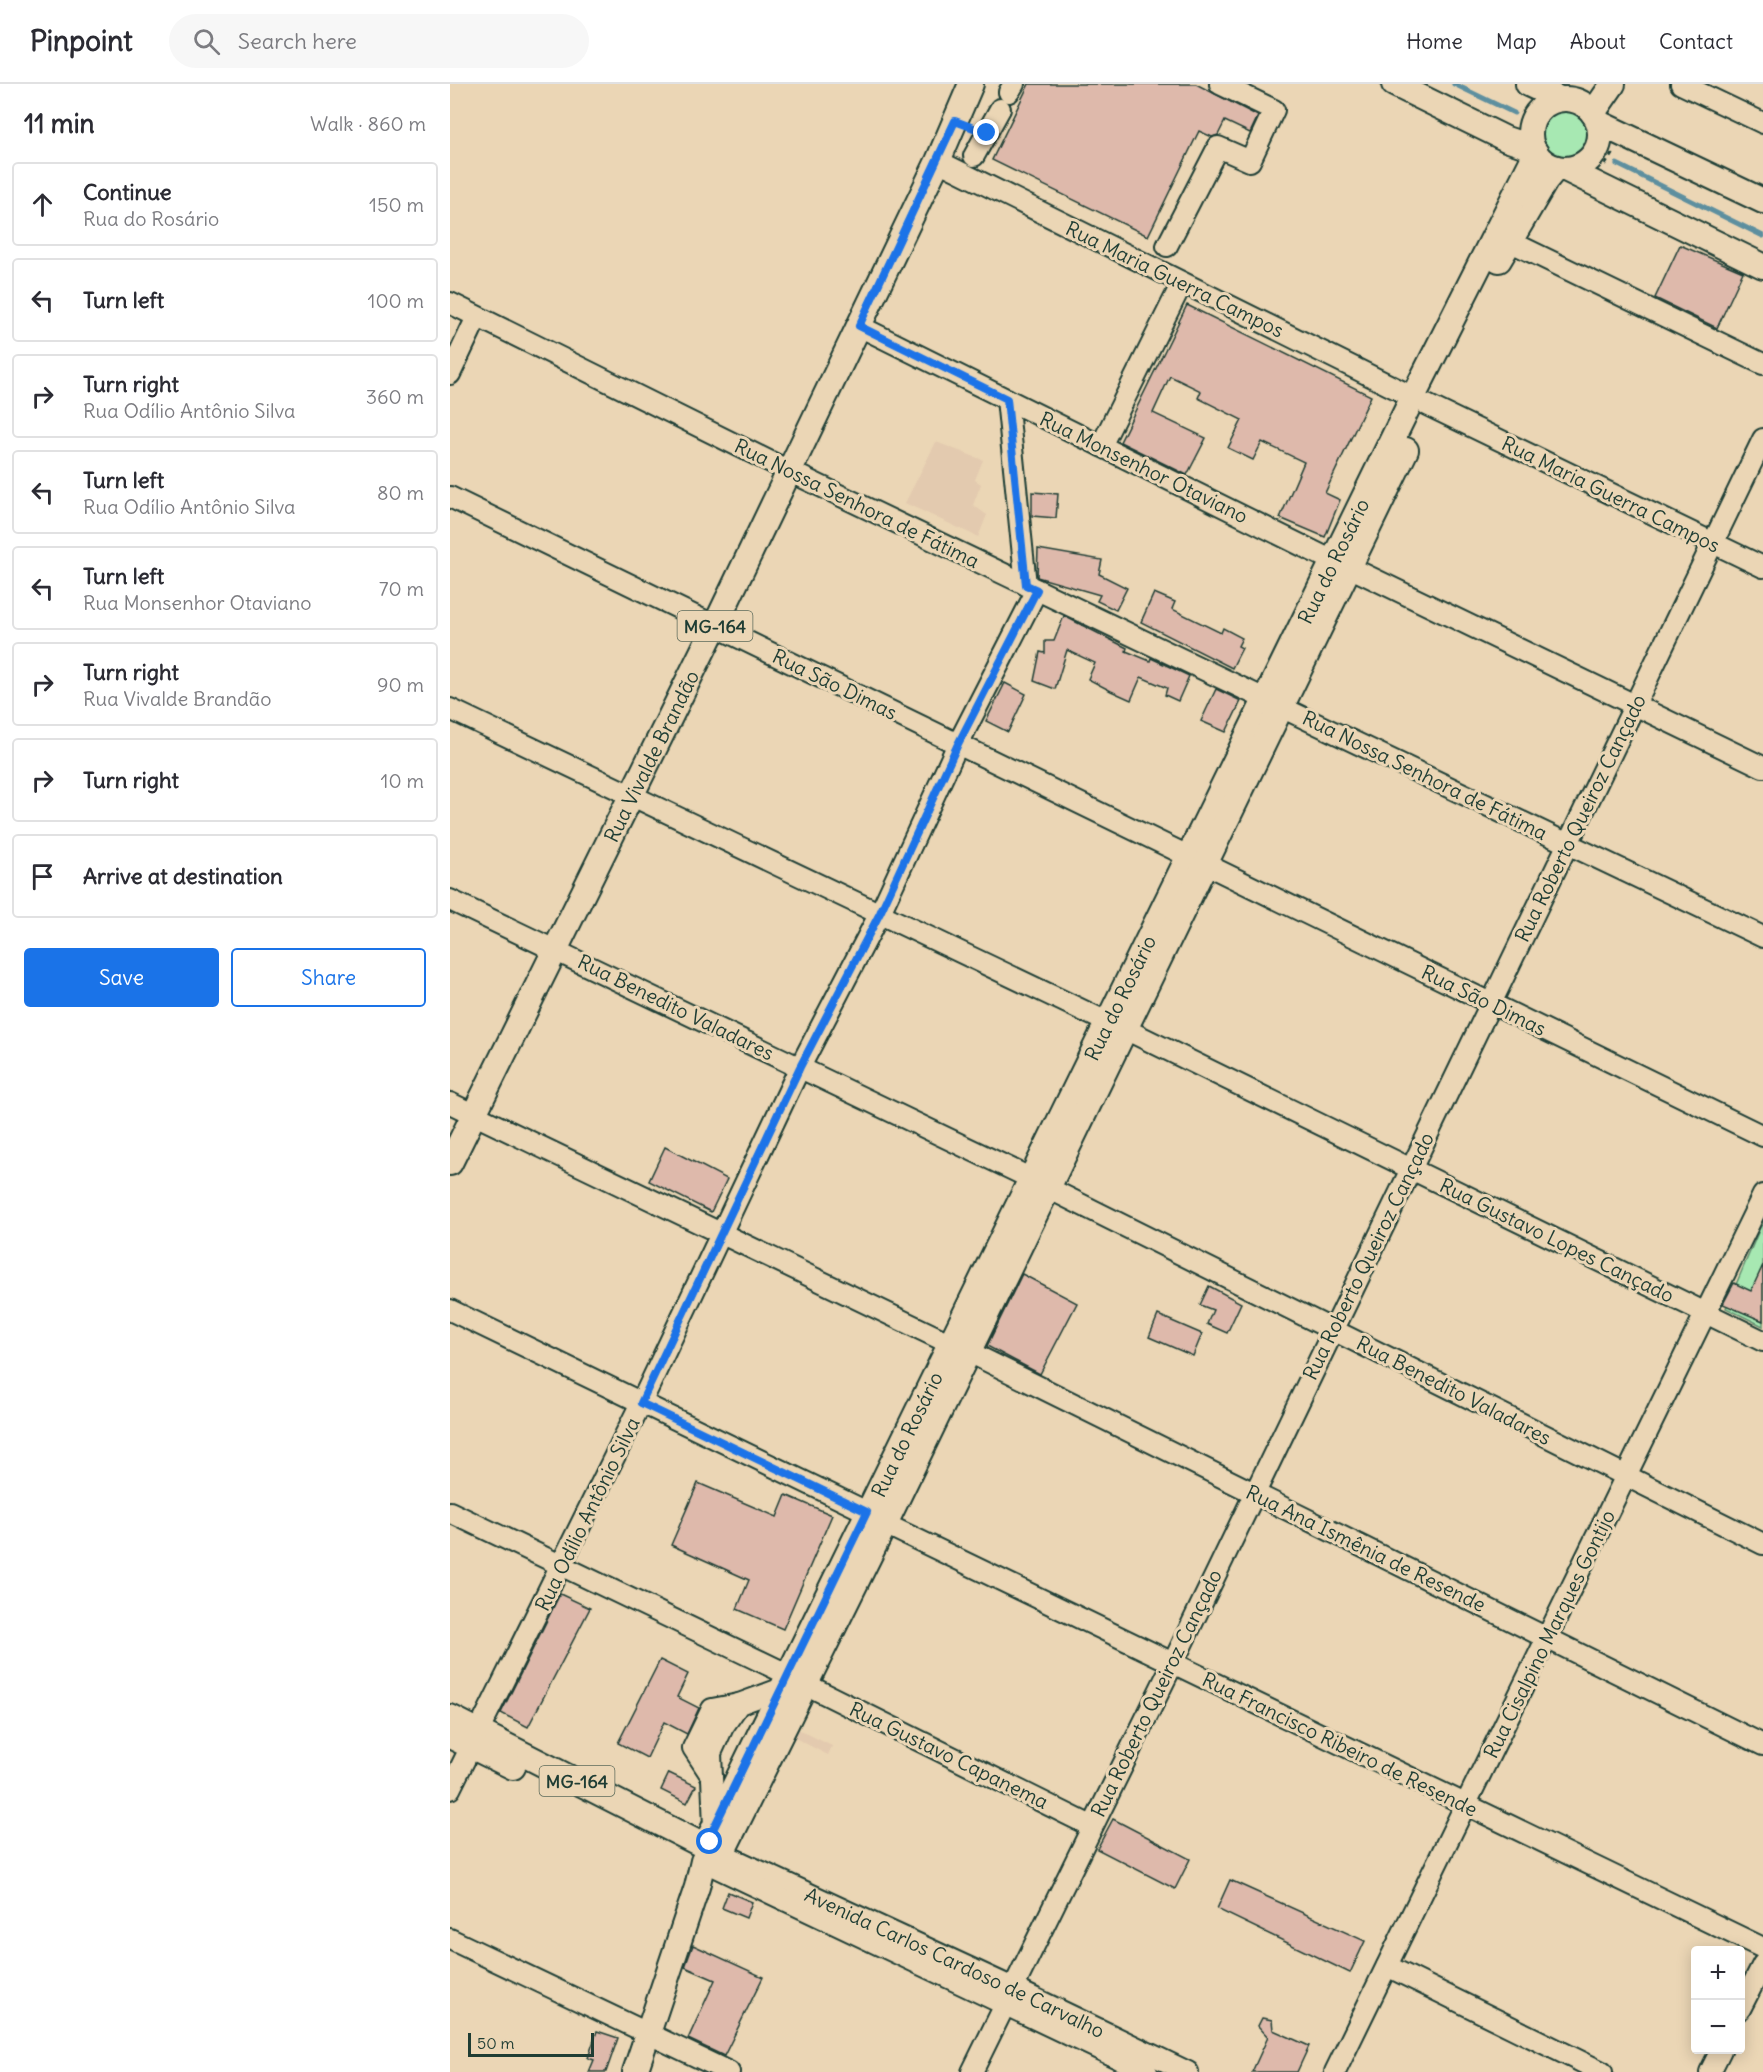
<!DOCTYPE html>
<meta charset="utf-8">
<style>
:root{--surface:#fff;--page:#f7f7f7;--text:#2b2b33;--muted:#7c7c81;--line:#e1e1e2;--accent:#1a73e8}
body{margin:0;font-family:Delius,sans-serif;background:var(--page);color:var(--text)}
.controls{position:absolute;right:18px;bottom:18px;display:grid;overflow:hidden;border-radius:6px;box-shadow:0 3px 15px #0003}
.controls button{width:54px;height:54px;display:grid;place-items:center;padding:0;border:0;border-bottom:2px solid var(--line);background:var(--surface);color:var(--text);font:30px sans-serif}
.scale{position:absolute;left:18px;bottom:15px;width:126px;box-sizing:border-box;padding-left:6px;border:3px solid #1f3d34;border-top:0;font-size:16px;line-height:21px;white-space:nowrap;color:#1f3d34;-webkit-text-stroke:4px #ebd6b5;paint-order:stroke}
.stop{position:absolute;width:18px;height:18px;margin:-14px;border:4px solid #1a73e8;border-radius:50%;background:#fff}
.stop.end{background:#1a73e8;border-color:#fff;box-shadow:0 2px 6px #0008}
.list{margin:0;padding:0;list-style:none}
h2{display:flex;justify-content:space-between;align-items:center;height:78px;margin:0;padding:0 24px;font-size:26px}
h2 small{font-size:20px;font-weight:400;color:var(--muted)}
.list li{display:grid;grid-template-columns:39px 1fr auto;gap:18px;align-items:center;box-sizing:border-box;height:84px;margin:0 12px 12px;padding:0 12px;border:2px solid var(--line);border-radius:6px}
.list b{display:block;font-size:22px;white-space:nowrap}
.list p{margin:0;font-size:20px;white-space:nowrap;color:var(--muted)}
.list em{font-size:20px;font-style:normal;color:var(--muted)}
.actions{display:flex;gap:12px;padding:18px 24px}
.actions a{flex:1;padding:14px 0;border:2px solid var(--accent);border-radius:6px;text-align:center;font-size:21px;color:var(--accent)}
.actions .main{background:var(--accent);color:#fff}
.icon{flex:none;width:33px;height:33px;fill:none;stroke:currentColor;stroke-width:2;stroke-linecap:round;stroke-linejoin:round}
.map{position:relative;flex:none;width:1313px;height:1988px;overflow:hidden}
header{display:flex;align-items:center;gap:36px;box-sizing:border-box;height:84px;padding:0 30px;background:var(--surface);border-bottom:2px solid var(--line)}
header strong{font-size:28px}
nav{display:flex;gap:33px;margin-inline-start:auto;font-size:21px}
.search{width:420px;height:54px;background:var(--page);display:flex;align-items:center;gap:15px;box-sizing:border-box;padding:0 21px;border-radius:33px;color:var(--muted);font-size:22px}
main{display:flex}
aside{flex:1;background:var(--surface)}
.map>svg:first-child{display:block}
.built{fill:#e3caaf}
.green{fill:#a7e8b2;stroke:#639273;stroke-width:1.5}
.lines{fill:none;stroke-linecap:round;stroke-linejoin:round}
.stream{stroke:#5d8f9f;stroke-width:5}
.building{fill:#deb9ab;stroke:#1f3d34;stroke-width:1.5}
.minor-casing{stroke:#1f3d34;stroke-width:24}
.major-casing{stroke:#1f3d34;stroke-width:28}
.path{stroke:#1f3d34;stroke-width:3;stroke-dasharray:4.5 4.5;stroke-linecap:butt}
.minor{stroke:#ebd6b5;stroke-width:20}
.major{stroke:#ebd6b5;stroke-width:24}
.route{stroke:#1a73e8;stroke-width:8}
.labels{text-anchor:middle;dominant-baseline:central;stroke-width:6;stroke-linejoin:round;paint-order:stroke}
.shield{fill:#ebd6b5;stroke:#5c6b5b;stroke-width:1.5}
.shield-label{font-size:18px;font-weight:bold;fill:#1f3d34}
.street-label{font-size:20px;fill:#1f3d34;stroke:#ebd6b5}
</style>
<header>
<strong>Pinpoint</strong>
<div class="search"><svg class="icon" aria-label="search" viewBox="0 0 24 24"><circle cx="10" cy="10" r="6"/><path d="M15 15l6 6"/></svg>Search here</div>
<nav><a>Home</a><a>Map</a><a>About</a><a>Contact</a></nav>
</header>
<main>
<aside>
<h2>11 min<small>Walk · 860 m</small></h2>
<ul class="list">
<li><svg class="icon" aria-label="ahead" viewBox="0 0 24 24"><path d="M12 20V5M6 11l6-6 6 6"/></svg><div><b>Continue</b><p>Rua do Rosário</p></div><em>150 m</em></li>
<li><svg class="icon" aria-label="left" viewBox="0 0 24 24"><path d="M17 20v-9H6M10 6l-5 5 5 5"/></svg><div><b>Turn left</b></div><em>100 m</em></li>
<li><svg class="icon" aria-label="right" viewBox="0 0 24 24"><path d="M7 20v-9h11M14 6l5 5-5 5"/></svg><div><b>Turn right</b><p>Rua Odílio Antônio Silva</p></div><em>360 m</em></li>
<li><svg class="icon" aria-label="left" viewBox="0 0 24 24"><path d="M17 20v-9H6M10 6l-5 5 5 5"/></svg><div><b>Turn left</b><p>Rua Odílio Antônio Silva</p></div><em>80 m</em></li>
<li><svg class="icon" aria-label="left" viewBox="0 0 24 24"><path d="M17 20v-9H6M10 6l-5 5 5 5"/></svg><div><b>Turn left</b><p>Rua Monsenhor Otaviano</p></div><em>70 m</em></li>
<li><svg class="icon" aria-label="right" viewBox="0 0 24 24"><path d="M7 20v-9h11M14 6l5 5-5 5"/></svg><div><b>Turn right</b><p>Rua Vivalde Brandão</p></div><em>90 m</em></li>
<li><svg class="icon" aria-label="right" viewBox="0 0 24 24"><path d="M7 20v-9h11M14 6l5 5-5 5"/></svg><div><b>Turn right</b></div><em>10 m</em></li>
<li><svg class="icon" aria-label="arrive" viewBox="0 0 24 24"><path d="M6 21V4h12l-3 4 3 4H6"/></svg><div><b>Arrive at destination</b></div></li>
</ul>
<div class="actions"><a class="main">Save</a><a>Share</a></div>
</aside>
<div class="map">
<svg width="1313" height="1988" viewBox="0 0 1313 1988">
<rect width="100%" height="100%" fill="#ebd6b5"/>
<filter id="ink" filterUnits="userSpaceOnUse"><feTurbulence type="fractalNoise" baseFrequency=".0167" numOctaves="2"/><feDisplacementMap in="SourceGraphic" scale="12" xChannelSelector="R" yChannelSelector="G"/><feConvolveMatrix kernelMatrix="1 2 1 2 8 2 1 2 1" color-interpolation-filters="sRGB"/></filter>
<g filter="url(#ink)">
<!-- built -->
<g class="built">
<polygon points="486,358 533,376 525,396 531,400 523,421 537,431 528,453 455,419"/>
<polygon points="348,1645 382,1662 378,1671 343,1653"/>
</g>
<!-- green -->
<g class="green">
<circle cx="1114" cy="49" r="23"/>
<polygon points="1313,1137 1313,1242 1276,1224"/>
</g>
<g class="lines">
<!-- stream -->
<g class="stream">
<polyline points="1004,0 1064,29"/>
<polyline points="1167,80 1313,152"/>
</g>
</g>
<!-- building -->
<g class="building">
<polygon points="579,0 746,0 808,32 800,49 775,37 768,51 762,53 749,47 698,152 542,76"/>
<polygon points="1230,161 1293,188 1267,244 1205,214"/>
<polygon points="737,221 921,312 875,409 890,416 875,453 830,434 854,378 812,358 803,376 778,364 792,336 748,314 751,307 720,292 703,329 756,354 737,391 670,358"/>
<polygon points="582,408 608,410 606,434 582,432"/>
<polygon points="588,465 652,476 649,490 677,504 666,526 647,517 650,511 587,493"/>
<polygon points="704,509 725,518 722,525 771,549 773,544 792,554 788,562 792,564 782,584 691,538"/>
<polygon points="614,532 677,564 676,567 700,577 701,574 739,592 728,617 715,611 717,604 691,593 681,616 661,607 638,595 645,579 617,566 605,605 584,597 590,568 595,569 595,557 604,557"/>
<polygon points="555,599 576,610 558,648 536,637"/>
<polygon points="766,605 791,617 776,648 751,637"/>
<polygon points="215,1063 277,1095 261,1128 199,1097"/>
<polygon points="1313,1181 1313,1237 1273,1220 1284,1199 1301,1207"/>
<polygon points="572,1190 627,1219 590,1290 537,1262"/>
<polygon points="759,1202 791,1219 777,1249 757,1240 763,1226 750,1221"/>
<polygon points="708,1231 752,1250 743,1272 699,1253"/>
<polygon points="248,1399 327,1433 336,1411 382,1431 333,1545 287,1525 299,1496 221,1461"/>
<polygon points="110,1510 140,1524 78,1643 51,1629"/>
<polygon points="210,1576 238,1590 227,1613 249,1624 237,1650 214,1638 197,1674 168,1659"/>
<polygon points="219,1689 246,1702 237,1719 211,1706"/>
<polygon points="663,1735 740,1775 725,1805 647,1765"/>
<polygon points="780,1796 915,1857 900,1889 767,1825"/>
<polygon points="278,1808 302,1818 296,1834 272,1824"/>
<polygon points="243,1861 313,1893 274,1972 238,1955 265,1896 235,1883"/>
<polygon points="812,1934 822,1936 823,1946 859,1962 847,1988 802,1988 818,1953 808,1942"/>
<polygon points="147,1947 168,1954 156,1988 139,1988 144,1976 138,1974"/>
</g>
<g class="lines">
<!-- minor casing -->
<g class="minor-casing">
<g id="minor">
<polyline points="1231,0 1313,39"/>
<polyline points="559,8 564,0"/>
<polyline points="524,72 550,25"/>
<polyline points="488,77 963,313"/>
<polyline points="1059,157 1313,280"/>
<polyline points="717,162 768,63 800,77 824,26 770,0"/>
<polyline points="0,219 339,387 815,615"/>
<polyline points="409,242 883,477"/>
<polyline points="0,290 27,233"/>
<polyline points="557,315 576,501"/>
<polyline points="977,321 1313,483"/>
<polyline points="651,362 732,199"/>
<polyline points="0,413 738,772"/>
<polyline points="899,483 1313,683"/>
<polyline points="831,623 1313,853"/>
<polyline points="0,625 657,938"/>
<polyline points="755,780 1313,1052"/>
<polyline points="0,816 580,1094"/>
<polyline points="675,945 1313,1257"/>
<polyline points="0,1019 499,1259"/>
<polyline points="598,1104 1313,1460"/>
<polyline points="0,1226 417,1428"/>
<polyline points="519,1268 1313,1661"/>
<polyline points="0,1428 337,1590"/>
<polyline points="435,1440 1313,1864"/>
<polyline points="357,1601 641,1742"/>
<polyline points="262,1693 243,1664 262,1625 289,1620"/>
<polyline points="0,1705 191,1319 350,983 430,829 508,660 587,506"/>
<polyline points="264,1743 261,1669 273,1643 289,1620 330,1605"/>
<path id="s1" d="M 273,1770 L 563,1904 L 738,1988"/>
<polyline points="261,1781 697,1988"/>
<polyline points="0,1855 279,1988"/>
<polyline points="937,1882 1152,1988"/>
<polyline points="1290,1925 1313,1880"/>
<polyline points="522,1988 723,1579 1313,355"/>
<polyline points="885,1988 1313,1111"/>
<polyline points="1260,1988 1271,1966"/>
</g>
</g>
<!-- major casing -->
<g class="major-casing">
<g id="major">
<polyline points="944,0 1056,55 1083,64"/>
<polyline points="1078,0 1110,15"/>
<circle cx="1115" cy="50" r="35"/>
<polyline points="1143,29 1163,0"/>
<polyline points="1149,39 1313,117"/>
<polyline points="1115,85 1313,182"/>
<polyline points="1049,176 1096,96 1106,84"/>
<path id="s2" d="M 0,1079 L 265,542 L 488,77 L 521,0"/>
<polyline points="0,1633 254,1762"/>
<polyline points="0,1652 63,1683"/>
<path id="s3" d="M 256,1760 L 963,313 L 1086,69"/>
<polyline points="273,1767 435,1440 956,366"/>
<polyline points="185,1988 247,1803 253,1777"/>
</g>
</g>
<!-- path -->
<polyline class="path" points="1155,81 1164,67"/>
<!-- minor -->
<use href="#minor" class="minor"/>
<!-- major -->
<use href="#major" class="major"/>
</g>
</g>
<g class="lines" filter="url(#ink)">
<!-- route -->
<polyline class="route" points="260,1758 256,1760 417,1428 191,1319 350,983 430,829 508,660 587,506 576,501 557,315 409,242 505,37 537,49"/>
</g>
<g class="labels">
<!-- shield labels -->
<g class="shield">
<rect x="227.5" y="527" width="75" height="30" rx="4.5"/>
<rect x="89.5" y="1682" width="75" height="30" rx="4.5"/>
</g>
<g class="shield-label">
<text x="265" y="542">MG-164</text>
<text x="127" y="1697">MG-164</text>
</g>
<!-- street labels -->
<g class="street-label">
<text transform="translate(725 195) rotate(26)">Rua Maria Guerra Campos</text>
<text transform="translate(694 383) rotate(26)">Rua Monsenhor Otaviano</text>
<text transform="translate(1161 410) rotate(26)">Rua Maria Guerra Campos</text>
<text transform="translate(407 419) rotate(26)">Rua Nossa Senhora de Fátima</text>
<text stroke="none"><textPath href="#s3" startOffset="1428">Rua do Rosário</textPath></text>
<text transform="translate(385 600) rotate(26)">Rua São Dimas</text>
<text stroke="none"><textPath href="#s2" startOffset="454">Rua Vivalde Brandão</textPath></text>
<text transform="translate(975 691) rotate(26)">Rua Nossa Senhora de Fátima</text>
<text transform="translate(1130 734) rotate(-64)">Rua Roberto Queiroz Cançado</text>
<text stroke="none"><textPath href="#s3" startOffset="942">Rua do Rosário</textPath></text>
<text transform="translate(1034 916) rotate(26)">Rua São Dimas</text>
<text transform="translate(226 923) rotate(26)">Rua Benedito Valadares</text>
<text transform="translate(1107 1156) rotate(26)">Rua Gustavo Lopes Cançado</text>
<text transform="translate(918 1172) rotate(-64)">Rua Roberto Queiroz Cançado</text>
<text transform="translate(1004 1306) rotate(27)">Rua Benedito Valadares</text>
<text stroke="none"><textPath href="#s3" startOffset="456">Rua do Rosário</textPath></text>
<text transform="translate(137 1430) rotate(-64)">Rua Odílio Antônio Silva</text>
<text transform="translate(916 1464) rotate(26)">Rua Ana Ismênia de Resende</text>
<text transform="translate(1099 1550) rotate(-64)">Rua Cisalpino Marques Gontijo</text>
<text transform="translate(706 1609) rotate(-64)">Rua Roberto Queiroz Cançado</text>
<text transform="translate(890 1660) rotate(26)">Rua Francisco Ribeiro de Resende</text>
<text transform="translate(499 1671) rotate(26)">Rua Gustavo Capanema</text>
<text stroke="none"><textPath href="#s1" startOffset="256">Avenida Carlos Cardoso de Carvalho</textPath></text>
</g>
</g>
</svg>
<div class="controls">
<button>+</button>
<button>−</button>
</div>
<div class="scale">50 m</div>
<div class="stop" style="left:260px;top:1758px"></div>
<div class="stop end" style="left:537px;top:49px"></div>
</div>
</main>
